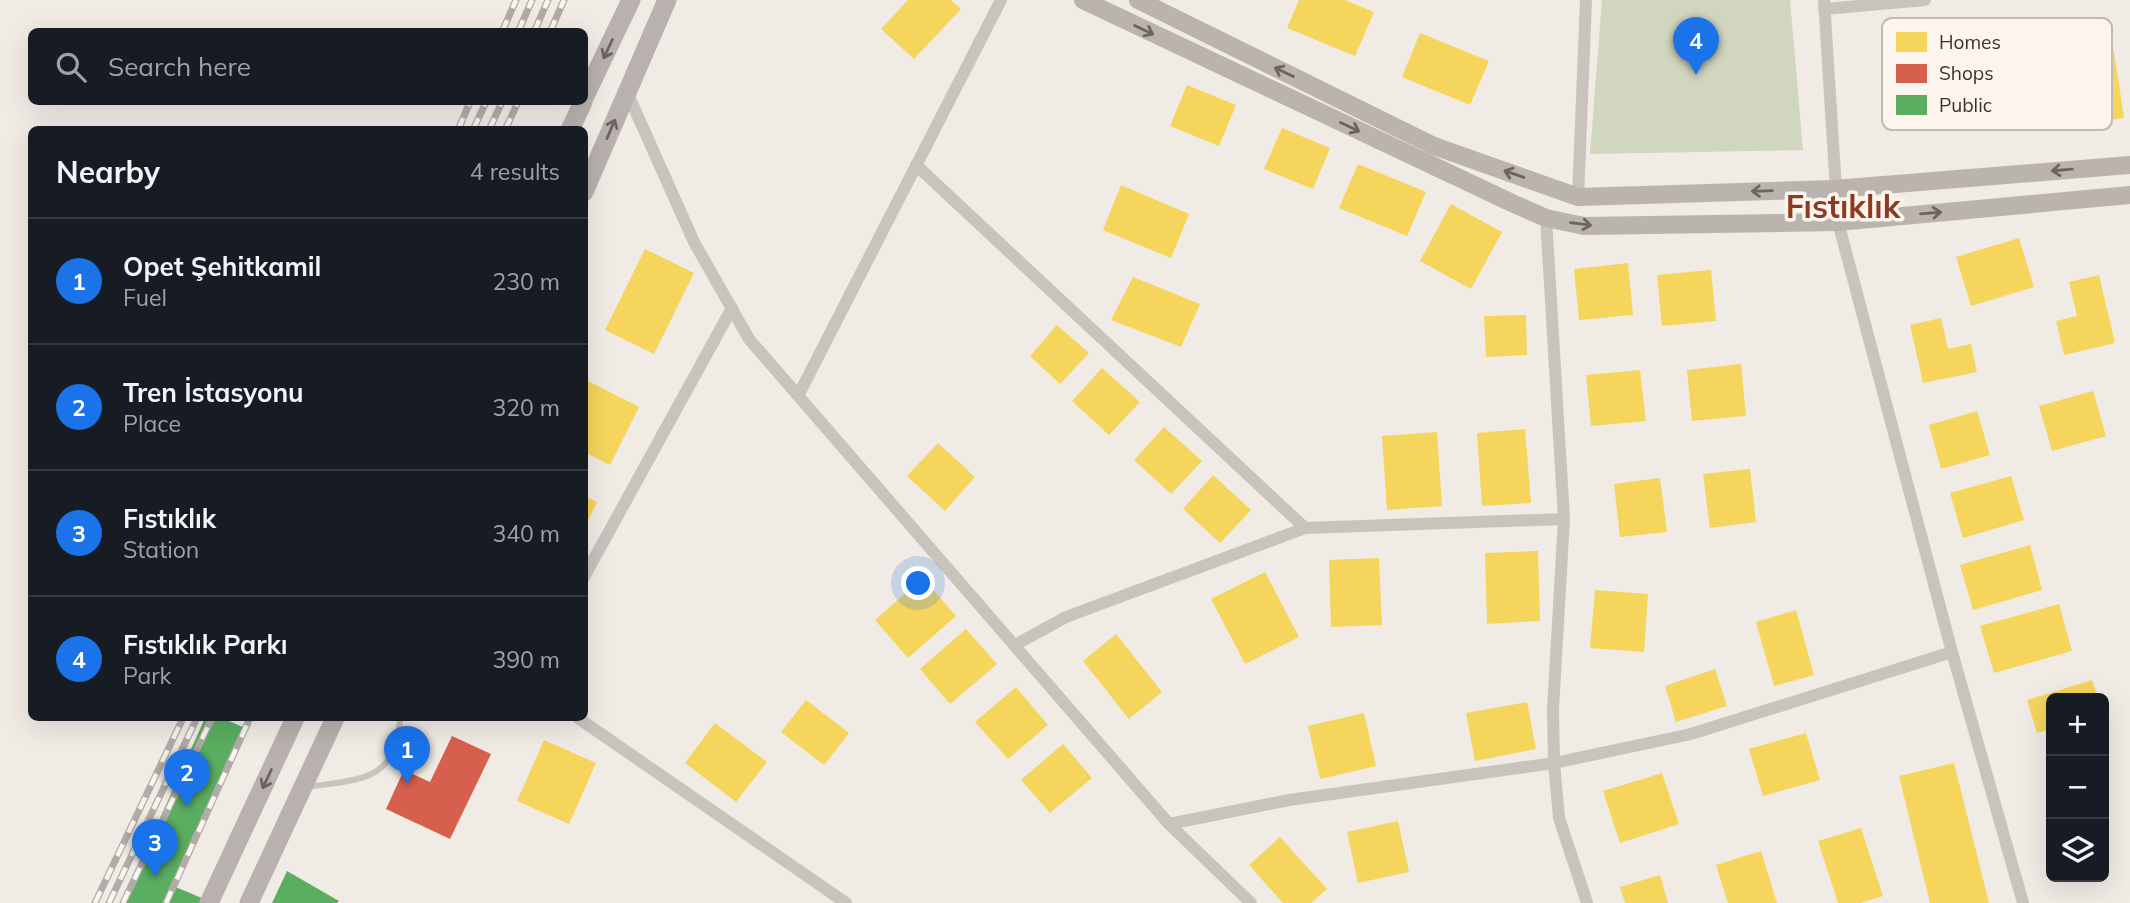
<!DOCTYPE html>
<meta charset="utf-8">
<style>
:root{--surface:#171b24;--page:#242831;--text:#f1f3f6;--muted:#9ea1a6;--line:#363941;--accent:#1a73e8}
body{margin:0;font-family:Mulish,sans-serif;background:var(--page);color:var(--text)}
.controls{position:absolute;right:21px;bottom:21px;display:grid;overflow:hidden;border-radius:10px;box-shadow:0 7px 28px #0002}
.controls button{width:63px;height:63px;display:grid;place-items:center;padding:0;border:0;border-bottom:2px solid var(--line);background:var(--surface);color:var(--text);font:35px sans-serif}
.you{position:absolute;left:919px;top:584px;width:24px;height:24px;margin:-18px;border:5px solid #fff;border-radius:50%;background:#1a73e8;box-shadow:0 0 0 10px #1a73e833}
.badge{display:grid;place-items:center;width:46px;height:46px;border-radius:50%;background:var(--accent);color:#fff;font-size:23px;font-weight:700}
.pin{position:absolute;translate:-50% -58px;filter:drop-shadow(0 2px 4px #0008)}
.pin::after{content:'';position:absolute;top:37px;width:24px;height:21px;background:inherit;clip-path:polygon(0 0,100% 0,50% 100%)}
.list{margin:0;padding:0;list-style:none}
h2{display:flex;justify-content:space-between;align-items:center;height:91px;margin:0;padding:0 28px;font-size:30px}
h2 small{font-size:23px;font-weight:400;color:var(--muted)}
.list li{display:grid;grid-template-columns:46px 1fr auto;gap:21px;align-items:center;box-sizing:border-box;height:126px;padding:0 28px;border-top:2px solid var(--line)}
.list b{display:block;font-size:26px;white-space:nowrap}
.list p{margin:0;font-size:23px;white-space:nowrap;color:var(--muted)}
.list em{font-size:23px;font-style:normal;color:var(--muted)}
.icon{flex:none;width:38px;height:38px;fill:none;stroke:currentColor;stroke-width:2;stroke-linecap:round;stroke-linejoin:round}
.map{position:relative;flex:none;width:2130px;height:903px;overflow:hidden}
.search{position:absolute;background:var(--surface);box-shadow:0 7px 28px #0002;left:28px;top:28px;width:560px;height:77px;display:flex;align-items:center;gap:18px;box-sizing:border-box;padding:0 24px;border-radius:10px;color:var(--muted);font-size:26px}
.panel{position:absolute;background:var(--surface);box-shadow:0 7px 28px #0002;left:28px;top:126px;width:560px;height:595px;border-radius:10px}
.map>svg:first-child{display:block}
.green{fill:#d1d6bf}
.homes{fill:#f6d55c}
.shops{fill:#d6604d}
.public{fill:#5aae61}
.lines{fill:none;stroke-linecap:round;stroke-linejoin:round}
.lane{stroke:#c9c3be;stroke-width:6}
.street{stroke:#c9c3be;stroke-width:12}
.secondary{stroke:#bab3ae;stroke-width:18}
.primary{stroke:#b8b1ad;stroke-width:19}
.rail-casing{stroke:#b1aca8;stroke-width:7}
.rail{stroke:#fbf5ee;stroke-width:4.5;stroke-dasharray:13;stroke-linecap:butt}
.oneway{stroke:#6e645f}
.oneway2{stroke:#6d645f}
.labels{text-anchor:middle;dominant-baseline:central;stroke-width:7;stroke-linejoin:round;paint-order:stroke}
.district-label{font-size:32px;font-weight:bold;fill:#8c3b22;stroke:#fbf5ee}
.key{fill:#fbf5ee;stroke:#c1bab4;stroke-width:2}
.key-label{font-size:19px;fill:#3b302b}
</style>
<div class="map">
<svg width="2130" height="903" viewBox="0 0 2130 903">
<rect width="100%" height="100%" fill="#f0ebe5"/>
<!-- green -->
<polygon class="green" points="1602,0 1790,0 1803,150 1590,154"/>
<!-- homes -->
<g class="homes">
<polygon points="908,0 951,0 961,9 914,59 881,29"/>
<polygon points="1299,0 1345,0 1374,12 1355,56 1287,28"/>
<polygon points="1420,33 1489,61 1470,105 1402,77"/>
<polygon points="2114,51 2124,118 2077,125 2067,58"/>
<polygon points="1187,85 1236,105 1219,146 1170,126"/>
<polygon points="1282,128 1330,148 1313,189 1264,169"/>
<polygon points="1358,164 1426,192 1407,236 1339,208"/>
<polygon points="1121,185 1189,214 1171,258 1103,230"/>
<polygon points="1451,204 1502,232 1471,289 1420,261"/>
<polygon points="2019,238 2034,287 1971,306 1956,257"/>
<polygon points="645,249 694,273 654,354 605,330"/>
<polygon points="1628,263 1633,315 1579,320 1574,269"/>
<polygon points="1711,270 1716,321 1662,326 1657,275"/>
<polygon points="2099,275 2115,343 2064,355 2056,321 2077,316 2069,282"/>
<polygon points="1133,277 1200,304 1181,347 1111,320"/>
<polygon points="1526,315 1527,355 1486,357 1484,316"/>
<polygon points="1941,318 1948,349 1971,344 1977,372 1923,383 1910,325"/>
<polygon points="1057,325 1089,353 1060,384 1030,356"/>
<polygon points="1741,364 1746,416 1692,421 1687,370"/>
<polygon points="1102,368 1140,402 1109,435 1072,401"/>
<polygon points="1640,370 1646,421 1591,426 1586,375"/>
<polygon points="586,380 639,407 610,465 584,452"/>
<polygon points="2093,391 2106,436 2052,451 2039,406"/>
<polygon points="1977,411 1990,455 1941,469 1929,425"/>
<polygon points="1164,427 1202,461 1171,494 1134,460"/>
<polygon points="1525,429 1531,503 1482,506 1477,433"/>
<polygon points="1437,432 1442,506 1387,510 1382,436"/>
<polygon points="938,443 975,477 945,511 907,476"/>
<polygon points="1750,469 1756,522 1710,528 1703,474"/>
<polygon points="1213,475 1251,510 1220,543 1183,509"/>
<polygon points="2011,476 2024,520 1963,538 1950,493"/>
<polygon points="1660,478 1667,532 1620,537 1614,484"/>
<polygon points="584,496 597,502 584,529"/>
<polygon points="2030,545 2042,590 1973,610 1960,565"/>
<polygon points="1538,551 1540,621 1487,624 1485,553"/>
<polygon points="1379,558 1382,625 1331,627 1329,560"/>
<polygon points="1265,572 1299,637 1245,664 1211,599"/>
<polygon points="923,578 956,616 908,658 875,620"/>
<polygon points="1595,590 1648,594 1644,652 1590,648"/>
<polygon points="2059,604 2072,651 1994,673 1980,626"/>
<polygon points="1796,610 1814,675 1774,686 1756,622"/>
<polygon points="966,629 997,664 950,704 920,669"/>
<polygon points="1116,634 1162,692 1129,719 1083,661"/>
<polygon points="1715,669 1727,706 1676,722 1665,686"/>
<polygon points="2092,680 2098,698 2051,698 2051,729 2037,733 2027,700"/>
<polygon points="1016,687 1048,725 1008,759 975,722"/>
<polygon points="806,700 849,733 824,765 781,732"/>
<polygon points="1527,702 1536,749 1475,761 1466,713"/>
<polygon points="1364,713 1376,766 1320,779 1308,726"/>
<polygon points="715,723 767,762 736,802 685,763"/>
<polygon points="1806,733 1820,780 1763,796 1749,749"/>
<polygon points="544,740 596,763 569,824 517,801"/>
<polygon points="1063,744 1092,778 1050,813 1021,780"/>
<polygon points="1954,763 1989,903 1930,903 1899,776"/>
<polygon points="1662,773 1679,824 1620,843 1603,791"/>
<polygon points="1398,821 1409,872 1358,883 1347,832"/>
<polygon points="1861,828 1883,896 1861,903 1838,903 1818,841"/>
<polygon points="1280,837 1327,889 1311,903 1283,903 1249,865"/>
<polygon points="1761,851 1777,903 1728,903 1716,865"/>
<polygon points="1660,875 1668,903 1625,903 1620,887"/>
</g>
<!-- shops -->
<polygon class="shops" points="452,736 491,754 450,839 386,809 404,770 430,782"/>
<!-- public -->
<g class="public">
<polygon points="205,718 222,718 245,728 173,886 214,903 122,903"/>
<polygon points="287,871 339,901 337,903 272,903"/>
</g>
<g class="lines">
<!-- lane -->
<path class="lane" d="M 308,787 C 360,779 397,782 400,718"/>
<!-- street -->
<g class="street">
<polyline points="1824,0 1838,222 1952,652 2023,903"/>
<polyline points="1824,9 1925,0"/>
<polyline points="627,92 694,242 749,339 1169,824 1251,903"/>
<polyline points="916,165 1305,528 1564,519"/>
<polyline points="1578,197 1586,0"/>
<polyline points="1546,218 1564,519 1553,710 1554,763 1559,818 1587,903"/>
<polyline points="799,394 1001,0"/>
<polyline points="584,577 732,308"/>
<polyline points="1015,645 1066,617 1305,528"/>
<polyline points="578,718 846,903"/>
<polyline points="1169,824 1289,800 1554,763 1691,734 1952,652"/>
</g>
<!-- secondary -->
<g class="secondary">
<polyline points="1083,0 1512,203 1546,218 1584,226 1838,222 2130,195"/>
<polyline points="1138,0 1434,146 1578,197 1834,189 2130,165"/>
</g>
<!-- primary -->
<g class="primary">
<polyline points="584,98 631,0"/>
<polyline points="570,130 583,102"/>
<polyline points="584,192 667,0"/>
<polyline points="209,903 295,718"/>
<polyline points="249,903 335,718"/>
</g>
<!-- rail casing -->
<g class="rail-casing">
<g id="rail">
<polyline points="502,32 516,0"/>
<polyline points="518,32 532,0"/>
<polyline points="534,32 548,0"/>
<polyline points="550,32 564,0"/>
<polyline points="458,130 470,102"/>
<polyline points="473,130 486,102"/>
<polyline points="489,130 502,102"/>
<polyline points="505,130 518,102"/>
<polyline points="95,903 183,718"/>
<polyline points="109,903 197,718"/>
<polyline points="123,903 212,718"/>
<polyline points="166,903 250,718"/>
</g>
</g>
<!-- rail -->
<use href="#rail" class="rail"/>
</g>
<!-- one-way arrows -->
<defs><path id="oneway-shaft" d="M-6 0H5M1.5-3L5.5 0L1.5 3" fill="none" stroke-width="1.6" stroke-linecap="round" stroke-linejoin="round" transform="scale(1.75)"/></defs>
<g class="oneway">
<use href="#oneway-shaft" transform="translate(1144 30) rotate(26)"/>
<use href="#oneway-shaft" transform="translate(1284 72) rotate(-154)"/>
<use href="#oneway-shaft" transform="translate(1350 127) rotate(25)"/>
<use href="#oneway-shaft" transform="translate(2062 170) rotate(175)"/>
<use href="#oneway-shaft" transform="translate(1514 174) rotate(-161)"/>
<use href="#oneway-shaft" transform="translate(1762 191) rotate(178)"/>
<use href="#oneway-shaft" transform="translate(1931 213) rotate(-5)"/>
<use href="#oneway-shaft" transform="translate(1581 224) rotate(7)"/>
</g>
<g class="oneway2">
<use href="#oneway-shaft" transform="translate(608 49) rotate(115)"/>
<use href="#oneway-shaft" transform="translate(611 129) rotate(-67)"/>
<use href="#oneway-shaft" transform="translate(267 779) rotate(115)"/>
</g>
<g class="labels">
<!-- district labels -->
<g class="district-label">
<text x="1843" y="206">Fıstıklık</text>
</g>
</g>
<!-- legend -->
<rect x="1882" y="18" width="230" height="112" rx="10" class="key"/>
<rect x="1896" y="32" width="31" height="20" fill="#f6d55c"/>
<rect x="1896" y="64" width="31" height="19" fill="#d6604d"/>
<rect x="1896" y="95" width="31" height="20" fill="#5aae61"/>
<g class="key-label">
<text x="1939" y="49">Homes</text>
<text x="1939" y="80">Shops</text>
<text x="1939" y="112">Public</text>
</g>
</svg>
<div class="controls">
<button>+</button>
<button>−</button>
<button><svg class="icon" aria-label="layers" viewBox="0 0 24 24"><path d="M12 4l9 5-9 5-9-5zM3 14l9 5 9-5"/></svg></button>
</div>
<div class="you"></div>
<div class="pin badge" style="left:407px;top:784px">1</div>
<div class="pin badge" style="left:187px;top:807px">2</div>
<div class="pin badge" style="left:155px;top:877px">3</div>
<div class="pin badge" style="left:1696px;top:75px">4</div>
<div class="search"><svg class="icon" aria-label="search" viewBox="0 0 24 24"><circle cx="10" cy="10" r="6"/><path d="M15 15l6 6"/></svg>Search here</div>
<section class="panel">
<h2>Nearby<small>4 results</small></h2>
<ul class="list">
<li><span class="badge">1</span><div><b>Opet Şehitkamil</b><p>Fuel</p></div><em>230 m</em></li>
<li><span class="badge">2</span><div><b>Tren İstasyonu</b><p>Place</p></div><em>320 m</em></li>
<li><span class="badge">3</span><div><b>Fıstıklık</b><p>Station</p></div><em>340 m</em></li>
<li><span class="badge">4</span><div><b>Fıstıklık Parkı</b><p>Park</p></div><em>390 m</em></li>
</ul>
</section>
</div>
